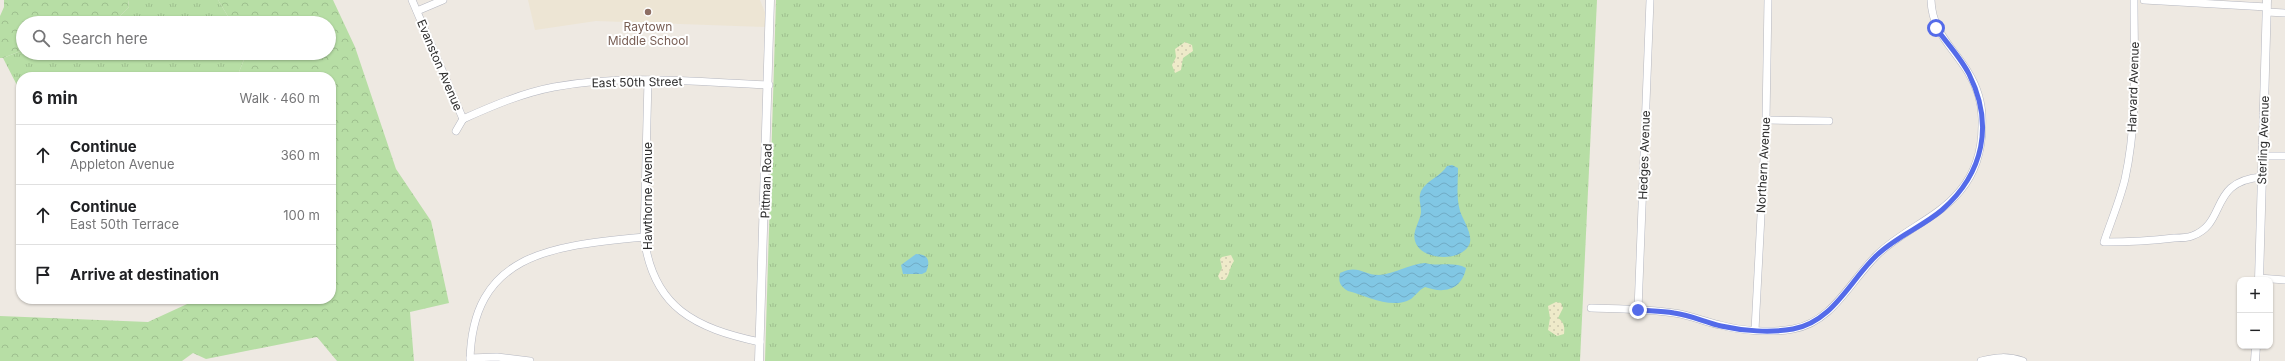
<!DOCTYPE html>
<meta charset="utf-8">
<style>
:root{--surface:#fff;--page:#f2f2f2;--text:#202124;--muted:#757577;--line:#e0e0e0}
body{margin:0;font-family:Inter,sans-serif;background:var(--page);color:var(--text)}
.controls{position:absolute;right:12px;bottom:12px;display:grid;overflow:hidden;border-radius:8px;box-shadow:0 1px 3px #0004}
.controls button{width:36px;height:36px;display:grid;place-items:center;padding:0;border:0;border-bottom:1px solid var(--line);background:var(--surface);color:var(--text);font:20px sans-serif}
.stop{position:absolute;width:12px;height:12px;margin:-9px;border:3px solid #546be9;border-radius:50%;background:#fff}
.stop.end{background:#546be9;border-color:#fff;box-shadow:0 1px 4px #0008}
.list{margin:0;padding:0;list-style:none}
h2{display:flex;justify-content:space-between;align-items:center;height:52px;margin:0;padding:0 16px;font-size:17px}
h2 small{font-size:13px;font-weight:400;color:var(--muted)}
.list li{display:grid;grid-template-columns:26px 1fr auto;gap:12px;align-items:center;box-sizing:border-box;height:60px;padding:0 16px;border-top:1px solid var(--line)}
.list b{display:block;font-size:15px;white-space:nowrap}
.list p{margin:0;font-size:13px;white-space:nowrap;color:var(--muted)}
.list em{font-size:13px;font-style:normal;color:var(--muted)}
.icon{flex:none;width:22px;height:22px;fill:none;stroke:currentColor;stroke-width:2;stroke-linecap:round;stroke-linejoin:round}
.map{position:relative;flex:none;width:2285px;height:361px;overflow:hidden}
.search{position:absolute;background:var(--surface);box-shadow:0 1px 3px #0004;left:16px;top:16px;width:320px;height:44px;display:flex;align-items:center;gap:10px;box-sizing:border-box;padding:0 14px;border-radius:22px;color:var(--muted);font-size:15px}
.panel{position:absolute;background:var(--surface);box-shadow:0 1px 3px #0004;left:16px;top:72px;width:320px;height:232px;border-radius:16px}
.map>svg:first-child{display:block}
.education{fill:#ede5d4}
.grass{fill:url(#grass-tufts)}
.forest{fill:url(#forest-crowns)}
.sand{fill:url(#sand-dots)}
.water{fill:url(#water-waves)}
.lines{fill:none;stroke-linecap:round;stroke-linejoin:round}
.minor-casing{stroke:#b5b7c0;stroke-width:8}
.tertiary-casing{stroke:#b5b7c0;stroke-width:9}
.minor{stroke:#fff;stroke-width:7}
.tertiary{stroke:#fff;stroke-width:8}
.route{stroke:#546be9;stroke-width:5}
.education-dot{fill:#8d6e63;stroke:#fff;stroke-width:1.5}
.labels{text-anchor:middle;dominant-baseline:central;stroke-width:4;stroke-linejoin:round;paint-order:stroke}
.education-label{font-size:12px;fill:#785e54;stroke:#fff}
.street-label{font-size:12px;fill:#2e2e2e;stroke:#fff}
</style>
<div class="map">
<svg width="2285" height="361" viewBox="0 0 2285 361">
<defs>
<pattern id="grass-tufts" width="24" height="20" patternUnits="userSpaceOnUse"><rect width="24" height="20" fill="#b7dea5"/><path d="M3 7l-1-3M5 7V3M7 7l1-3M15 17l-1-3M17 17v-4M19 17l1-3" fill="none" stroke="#9ebf8e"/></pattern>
<pattern id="forest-crowns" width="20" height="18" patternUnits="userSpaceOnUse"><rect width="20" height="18" fill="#b7dea5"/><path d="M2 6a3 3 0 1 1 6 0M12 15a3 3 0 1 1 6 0" fill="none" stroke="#9ebf8e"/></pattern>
<pattern id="sand-dots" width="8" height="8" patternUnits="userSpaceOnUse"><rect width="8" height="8" fill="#eeeac9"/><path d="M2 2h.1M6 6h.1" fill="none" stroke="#ccc9ad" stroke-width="1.8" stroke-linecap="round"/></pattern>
<pattern id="water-waves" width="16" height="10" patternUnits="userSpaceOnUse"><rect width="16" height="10" fill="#81c7e4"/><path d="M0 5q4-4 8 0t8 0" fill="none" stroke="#70abc4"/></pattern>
</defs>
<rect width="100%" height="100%" fill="#eee9e2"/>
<!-- education -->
<polygon class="education" points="528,0 760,0 766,15 766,27 596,21 535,30"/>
<!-- grass -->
<g class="grass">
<polygon points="128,0 218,0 232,23 113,23 129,7"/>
<polygon points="776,0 1597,0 1580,361 765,361"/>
<polygon points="23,50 23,53 244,53 245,57 237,77 21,77 21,93 3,58"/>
</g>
<!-- forest -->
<g class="forest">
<polygon points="4,0 128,0 129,7 113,23 23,23 23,50 3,58 0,58 0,16 4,7"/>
<polygon points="218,0 333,0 355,47 396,169 431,221 449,303 410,312 414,361 337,361 317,337 206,359 193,353 182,361 0,361 0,316 148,322 198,299 331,299 331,77 237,77 245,57 244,53 329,53 329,23 232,23"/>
</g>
<!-- sand -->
<g class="sand">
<polygon points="1185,42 1192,45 1193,51 1183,58 1181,70 1175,73 1172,65 1176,57 1175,49"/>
<path d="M 1231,255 L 1234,261 C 1229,268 1230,275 1225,280 L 1220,280 L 1218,276 L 1222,268 L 1220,259 L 1222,257 Z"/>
<path d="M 1556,302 L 1561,303 L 1563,308 L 1558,318 C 1564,322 1565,327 1564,334 L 1557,336 L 1548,330 L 1550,318 L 1548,306 Z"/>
</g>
<!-- water -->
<g class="water">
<path d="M 1452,165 L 1458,168 C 1458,183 1456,197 1460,211 C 1463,220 1474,236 1469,245 C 1460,263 1420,260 1415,241 C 1412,231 1420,222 1421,212 C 1421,204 1418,199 1421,191 C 1426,181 1441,176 1447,166 Z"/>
<path d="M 916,254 C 928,254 931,261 926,272 L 922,274 L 903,274 L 901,265 Z"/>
<path d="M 1425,263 C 1439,267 1454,261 1466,268 C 1462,290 1444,294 1425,287 C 1419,290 1416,295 1411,299 C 1391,310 1368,296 1348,291 C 1340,286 1338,282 1340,273 C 1358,264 1363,275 1379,275 C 1395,274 1409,264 1425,263 Z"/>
</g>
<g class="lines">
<!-- minor casing -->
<g class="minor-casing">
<g id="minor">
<polyline points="412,0 463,119"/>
<path d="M 2134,0 C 2134,60 2138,120 2125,179 C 2120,200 2111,221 2104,242 C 2127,242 2150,241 2174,238 C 2179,238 2187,238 2192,236 C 2228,223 2208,181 2262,177"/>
<polyline points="2144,0 2267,7"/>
<polyline points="417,11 443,0"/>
<polyline points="2267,12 2285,13"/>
<path d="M 648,80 L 644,237 C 653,308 695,328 760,342"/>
<path d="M 463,119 C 492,106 522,93 554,87 C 625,74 698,82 769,85"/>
<polyline points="1766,120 1829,121"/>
<polyline points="456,131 463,119"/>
<polyline points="2262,156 2285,156"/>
<polyline points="2259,278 2285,280"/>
<path d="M 1591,308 C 1619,309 1647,309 1674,313 C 1690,315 1705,322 1720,325 C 1742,331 1771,333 1793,329 C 1833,322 1850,281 1877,255 C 1902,230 1937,219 1960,191 C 1976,172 1982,151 1982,126 C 1983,108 1978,88 1968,72 C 1952,46 1932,32 1931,0"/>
<polyline points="1638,310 1650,0"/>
<polyline points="1755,330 1766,120 1768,0"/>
<polyline points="470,358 497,357 530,361"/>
<path d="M 470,361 C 472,250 557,246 644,237"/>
<path d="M 1981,361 C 1996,357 2008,356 2023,361"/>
</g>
</g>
<!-- tertiary casing -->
<g class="tertiary-casing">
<g id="tertiary">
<polyline points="2259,280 2267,0"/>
<polyline points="759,361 770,0"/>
<polyline points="2255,361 2256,346"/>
</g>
</g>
<!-- minor -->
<use href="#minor" class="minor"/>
<!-- tertiary -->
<use href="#tertiary" class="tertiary"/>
</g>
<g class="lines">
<!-- route -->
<path class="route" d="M 1638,310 C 1650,311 1662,311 1674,313 C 1690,315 1705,322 1721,326 C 1743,331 1771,333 1793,329 C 1833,322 1850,280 1877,255 C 1897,236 1922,227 1942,210 C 1984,173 1994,124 1969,74 C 1961,58 1946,42 1936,28"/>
</g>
<!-- markers -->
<circle class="education-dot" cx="648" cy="12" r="4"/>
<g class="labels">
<!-- education labels -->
<g class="education-label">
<text x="648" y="26">Raytown<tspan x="648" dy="14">Middle School</tspan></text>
</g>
<!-- street labels -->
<g class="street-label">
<text transform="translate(440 65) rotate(67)">Evanston Avenue</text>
<text transform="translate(637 82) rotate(-1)">East 50th Street</text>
<text transform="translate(2133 87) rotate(-88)">Harvard Avenue</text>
<text transform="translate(2263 140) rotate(-88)">Sterling Avenue</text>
<text transform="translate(1644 155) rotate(-88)">Hedges Avenue</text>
<text transform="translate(1763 165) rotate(-87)">Northern Avenue</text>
<text transform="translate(766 181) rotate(-88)">Pittman Road</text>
<text transform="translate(647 196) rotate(-90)">Hawthorne Avenue</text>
</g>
</g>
</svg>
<div class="controls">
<button>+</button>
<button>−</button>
</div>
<div class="stop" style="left:1936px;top:28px"></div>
<div class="stop end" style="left:1638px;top:310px"></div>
<div class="search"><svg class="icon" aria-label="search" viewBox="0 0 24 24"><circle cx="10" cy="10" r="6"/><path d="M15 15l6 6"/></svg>Search here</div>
<section class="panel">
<h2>6 min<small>Walk · 460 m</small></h2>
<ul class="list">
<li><svg class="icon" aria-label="ahead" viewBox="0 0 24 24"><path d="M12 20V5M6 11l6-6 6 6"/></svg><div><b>Continue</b><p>Appleton Avenue</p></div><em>360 m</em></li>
<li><svg class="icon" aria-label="ahead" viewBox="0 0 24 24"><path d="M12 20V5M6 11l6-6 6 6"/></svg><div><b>Continue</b><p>East 50th Terrace</p></div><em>100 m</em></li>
<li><svg class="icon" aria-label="arrive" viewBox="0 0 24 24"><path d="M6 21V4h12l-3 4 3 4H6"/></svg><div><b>Arrive at destination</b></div></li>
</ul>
</section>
</div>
